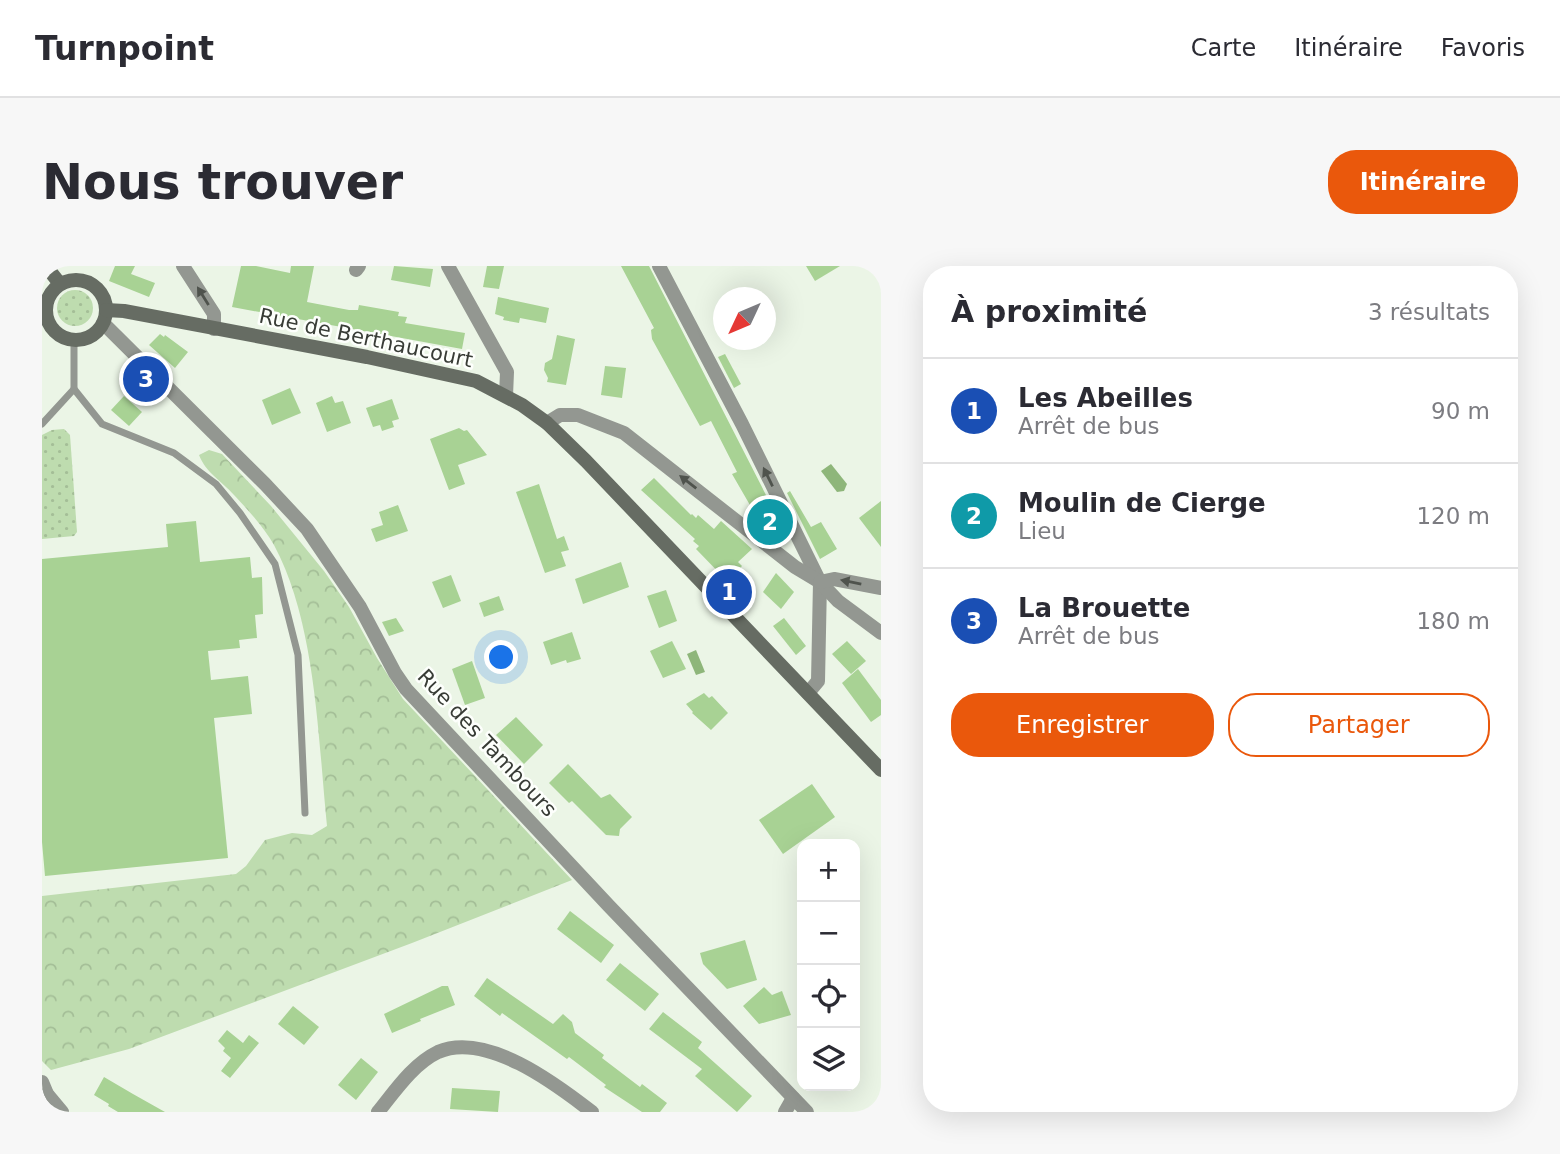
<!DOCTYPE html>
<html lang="fr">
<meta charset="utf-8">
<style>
:root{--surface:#fff;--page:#f7f7f7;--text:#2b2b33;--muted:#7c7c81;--line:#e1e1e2;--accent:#ea580c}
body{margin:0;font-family:"DejaVu Sans",sans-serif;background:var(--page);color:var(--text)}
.controls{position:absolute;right:21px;bottom:21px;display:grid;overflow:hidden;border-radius:14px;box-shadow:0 7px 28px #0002}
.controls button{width:63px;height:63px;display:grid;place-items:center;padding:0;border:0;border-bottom:2px solid var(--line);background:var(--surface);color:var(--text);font:35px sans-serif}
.compass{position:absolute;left:671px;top:21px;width:63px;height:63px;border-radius:50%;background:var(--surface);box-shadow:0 7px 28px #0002;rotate:226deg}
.you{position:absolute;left:460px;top:392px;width:24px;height:24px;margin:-18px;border:5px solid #fff;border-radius:50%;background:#1a73e8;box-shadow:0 0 0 10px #1a73e833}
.badge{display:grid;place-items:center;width:46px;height:46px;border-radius:50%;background:var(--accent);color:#fff;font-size:23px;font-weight:700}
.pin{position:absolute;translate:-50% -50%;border:4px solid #fff;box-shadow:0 2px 7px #0006}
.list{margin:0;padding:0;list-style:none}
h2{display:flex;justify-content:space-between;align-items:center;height:91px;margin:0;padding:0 28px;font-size:30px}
h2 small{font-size:23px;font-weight:400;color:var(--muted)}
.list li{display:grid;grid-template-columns:46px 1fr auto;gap:21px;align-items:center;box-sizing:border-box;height:105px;padding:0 28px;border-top:2px solid var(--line)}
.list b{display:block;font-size:26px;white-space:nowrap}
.list p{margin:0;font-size:23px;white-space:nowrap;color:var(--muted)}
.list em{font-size:23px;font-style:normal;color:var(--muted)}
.actions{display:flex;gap:14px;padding:21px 28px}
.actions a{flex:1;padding:16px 0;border:2px solid var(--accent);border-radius:28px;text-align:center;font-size:24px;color:var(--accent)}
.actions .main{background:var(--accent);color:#fff}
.icon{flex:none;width:38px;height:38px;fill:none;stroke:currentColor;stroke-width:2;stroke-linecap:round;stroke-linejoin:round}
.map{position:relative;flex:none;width:839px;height:846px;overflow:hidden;border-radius:28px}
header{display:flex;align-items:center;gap:42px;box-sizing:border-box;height:98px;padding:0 35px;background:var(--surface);border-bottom:2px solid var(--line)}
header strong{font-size:33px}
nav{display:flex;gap:38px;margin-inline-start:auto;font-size:24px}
.intro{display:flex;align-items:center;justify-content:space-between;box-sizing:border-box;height:168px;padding:0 42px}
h1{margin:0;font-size:49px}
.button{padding:18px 32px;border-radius:28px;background:var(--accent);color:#fff;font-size:24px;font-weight:700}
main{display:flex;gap:42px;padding:0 42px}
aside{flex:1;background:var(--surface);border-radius:28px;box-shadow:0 7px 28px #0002}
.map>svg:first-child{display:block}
.grass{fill:url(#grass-dots)}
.forest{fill:url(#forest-crowns)}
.water{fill:#8eb67a}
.building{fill:#a8d294}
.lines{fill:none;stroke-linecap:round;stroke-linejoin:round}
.service{stroke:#939791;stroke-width:7}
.minor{stroke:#939791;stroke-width:14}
.tertiary{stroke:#939791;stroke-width:14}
.secondary{stroke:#666c63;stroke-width:14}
.oneway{fill:#4f534d}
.labels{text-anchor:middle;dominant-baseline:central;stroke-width:5;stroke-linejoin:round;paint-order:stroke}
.street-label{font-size:21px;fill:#383c36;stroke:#fdfffc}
</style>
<header>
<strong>Turnpoint</strong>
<nav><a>Carte</a><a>Itinéraire</a><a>Favoris</a></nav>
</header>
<div class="intro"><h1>Nous trouver</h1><a class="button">Itinéraire</a></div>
<main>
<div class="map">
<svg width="839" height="846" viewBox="0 0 839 846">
<defs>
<pattern id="grass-dots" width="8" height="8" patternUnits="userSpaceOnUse" patternTransform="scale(1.75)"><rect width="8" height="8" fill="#bedcaf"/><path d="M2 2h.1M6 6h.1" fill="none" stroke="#a4be97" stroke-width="1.8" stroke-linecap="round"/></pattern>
<pattern id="forest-crowns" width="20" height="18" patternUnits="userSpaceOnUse" patternTransform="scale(1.75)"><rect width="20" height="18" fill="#bedcaf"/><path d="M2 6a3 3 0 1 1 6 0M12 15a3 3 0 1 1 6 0" fill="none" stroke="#a4be97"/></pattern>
</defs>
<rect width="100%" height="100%" fill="#ebf5e6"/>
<!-- grass -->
<g class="grass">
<circle cx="33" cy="42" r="18"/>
<polygon points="22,163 28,169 35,266 32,270 0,273 0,169 10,164"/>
</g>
<!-- forest -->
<path class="forest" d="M 167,184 L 180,188 L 229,240 L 282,305 L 307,341 L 335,392 L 361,433 L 530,614 L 370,677 L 87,783 L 9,804 L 0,795 L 0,630 L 194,608 L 204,600 L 223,574 L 250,567 L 270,569 L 285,560 C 276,472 274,357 232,279 C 222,261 205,243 192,229 C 180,215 164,207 157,189 Z"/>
<!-- water -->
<g class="water">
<polygon points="789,198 805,218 802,225 795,226 779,205"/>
<polygon points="654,384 663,406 654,409 645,388"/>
</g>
<!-- building -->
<g class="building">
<polygon points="73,0 93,0 89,8 113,17 107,31 67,15"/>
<polygon points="199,0 214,0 248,7 249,0 272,0 265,36 307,44 316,44 317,39 357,46 356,50 365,51 363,57 423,67 420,83 190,41"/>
<polygon points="352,0 391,3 388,21 349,14"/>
<polygon points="445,0 462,0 457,23 441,21"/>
<polygon points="579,0 607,0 747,274 740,278 723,265 690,208 695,206 669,155 658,160 610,73 609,64 612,62"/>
<polygon points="764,0 798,0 773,15"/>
<polygon points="456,31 507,42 504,57 478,52 477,57 461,54 462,51 453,48"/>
<polygon points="118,68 122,71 123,69 146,86 133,102 107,79"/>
<polygon points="515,69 533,73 524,119 505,116 506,112 502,104 503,97 510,93"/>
<polygon points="683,88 699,118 692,122 676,91"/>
<polygon points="563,100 584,102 580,132 559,129"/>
<polygon points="248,122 259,147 230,159 220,134"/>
<polygon points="82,130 100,146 87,160 69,144"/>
<polygon points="290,130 293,137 301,135 309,157 285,166 274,137"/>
<polygon points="350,133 357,153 350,155 352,161 340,165 338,159 331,161 324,142"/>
<polygon points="417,162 422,165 425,164 445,189 416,199 423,218 407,224 388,173"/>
<polygon points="612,212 649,249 650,248 654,252 656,249 672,263 679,255 710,283 696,296 700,300 685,315 654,283 657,280 651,275 653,273 599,224"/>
<polygon points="497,218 515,273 522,270 527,284 519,286 524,300 503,307 474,226"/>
<polygon points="748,225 769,261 779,256 795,283 778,293 745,227"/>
<polygon points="839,235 839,281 817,252"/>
<polygon points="356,239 366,265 334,276 329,263 341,259 337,246"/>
<polygon points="154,255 158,296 208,291 210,312 220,311 221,348 213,349 215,372 197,374 198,382 166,385 169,414 206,410 210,448 172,452 186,592 3,610 0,576 0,293 126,281 124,258"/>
<polygon points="579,296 587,321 541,338 533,313"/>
<polygon points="734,307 752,326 739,343 721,326"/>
<polygon points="409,309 419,335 401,342 390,316"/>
<polygon points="624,324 635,355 617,362 605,330"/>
<polygon points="457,330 462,344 442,351 437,337"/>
<polygon points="354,352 362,365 347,370 340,356"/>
<polygon points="742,352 764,380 754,389 731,360"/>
<polygon points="530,366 539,393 525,397 524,394 509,399 501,376"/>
<polygon points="630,375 644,403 621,412 608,385"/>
<polygon points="805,375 824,395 809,408 790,388"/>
<polygon points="430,395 443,432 423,439 410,403"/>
<polygon points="816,403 839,434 839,449 829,456 800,417"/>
<polygon points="662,427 667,432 670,430 686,447 669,464 650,447 651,446 644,438"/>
<polygon points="474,451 501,479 482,498 454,469"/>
<polygon points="526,498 559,532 568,528 590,551 578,563 577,570 564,569 530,535 527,537 507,517"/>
<polygon points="770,518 793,551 741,588 717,554"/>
<polygon points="528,645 572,679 559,697 515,663"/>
<polygon points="703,674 715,714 685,723 661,698 658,687"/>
<polygon points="578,697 617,728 603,745 564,714"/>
<polygon points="445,712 511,758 521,748 530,756 533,767 562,789 560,792 598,821 600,818 625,837 618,846 600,846 562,821 564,819 527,791 525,793 460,747 458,750 432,730"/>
<polygon points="400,720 406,720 413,739 378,753 379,755 350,767 342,748"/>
<polygon points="722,721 730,729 740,725 749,749 717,758 701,740"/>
<polygon points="251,740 277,761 262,779 236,758"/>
<polygon points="621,746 660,776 656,782 710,830 695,846 653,810 660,803 607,763"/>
<polygon points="185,764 201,777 207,769 217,777 188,812 179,805 189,792 181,785 183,782 176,775"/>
<polygon points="319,792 336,806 314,834 296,819"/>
<polygon points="62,811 91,828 123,846 76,846 66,840 67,838 52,829"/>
<polygon points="410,822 458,825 456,846 408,843"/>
</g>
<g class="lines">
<!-- service -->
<g class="service">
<polyline points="32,123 60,158 132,187 174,218 198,247 233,298 256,389 263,547"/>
<polyline points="0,158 32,123 32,75"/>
</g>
<!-- minor -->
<g class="minor">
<polyline points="141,0 172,48 172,63"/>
<polyline points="406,0 465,106 464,130"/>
<polyline points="617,0 700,158 778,316 776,415 766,427"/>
<polyline points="314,4 317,0"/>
<polyline points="61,57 223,218 265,263 318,341 353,407 364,423 567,640 765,846"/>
<polyline points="505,157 518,149 536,149 582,167 753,301 778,316 796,335 839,367"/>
<polyline points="778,316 792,313 839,322"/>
<polyline points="0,816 5,828 20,846"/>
<polyline points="2,846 5,828"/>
<path d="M 336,846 C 353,825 371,798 396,786 C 444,765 514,818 550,846"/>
<polyline points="743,846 751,832"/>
</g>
<!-- tertiary -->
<polyline class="tertiary" points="0,38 4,38"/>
<!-- secondary -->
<g class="secondary">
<polyline points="4,0 18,18"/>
<circle cx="34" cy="44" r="30"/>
<polyline points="64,44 82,45 325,91 434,115 480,139 505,157 544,195 839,504"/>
</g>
</g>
<!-- one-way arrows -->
<defs><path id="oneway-solid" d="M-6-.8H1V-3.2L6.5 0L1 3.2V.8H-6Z" transform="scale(1.75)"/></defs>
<g class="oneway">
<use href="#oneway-solid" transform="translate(161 30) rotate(-122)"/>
<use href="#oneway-solid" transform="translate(726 211) rotate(-116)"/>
<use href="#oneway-solid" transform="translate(646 216) rotate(-142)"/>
<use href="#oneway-solid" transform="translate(809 316) rotate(-169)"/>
</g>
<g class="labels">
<!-- street labels -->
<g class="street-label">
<text transform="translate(324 72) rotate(12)">Rue de Berthaucourt</text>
<text transform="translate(445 477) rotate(47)">Rue des Tambours</text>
</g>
</g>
</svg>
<div class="controls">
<button>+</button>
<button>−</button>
<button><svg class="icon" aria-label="locate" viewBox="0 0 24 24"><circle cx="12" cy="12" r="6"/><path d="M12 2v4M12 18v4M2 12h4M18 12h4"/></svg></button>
<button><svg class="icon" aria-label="layers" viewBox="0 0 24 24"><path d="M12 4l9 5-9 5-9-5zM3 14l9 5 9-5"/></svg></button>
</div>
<svg class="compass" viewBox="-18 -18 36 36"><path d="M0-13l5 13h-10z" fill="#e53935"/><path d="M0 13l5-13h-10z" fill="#7c7c81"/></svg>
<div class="you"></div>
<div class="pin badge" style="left:687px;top:326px;background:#1a4fb4">1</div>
<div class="pin badge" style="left:728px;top:256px;background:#0f9aa8">2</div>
<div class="pin badge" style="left:104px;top:113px;background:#1a4fb4">3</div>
</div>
<aside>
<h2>À proximité<small>3 résultats</small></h2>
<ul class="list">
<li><span class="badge" style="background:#1a4fb4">1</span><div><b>Les Abeilles</b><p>Arrêt de bus</p></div><em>90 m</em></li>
<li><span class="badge" style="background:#0f9aa8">2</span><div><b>Moulin de Cierge</b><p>Lieu</p></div><em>120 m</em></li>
<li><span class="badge" style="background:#1a4fb4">3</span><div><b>La Brouette</b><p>Arrêt de bus</p></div><em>180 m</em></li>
</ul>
<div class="actions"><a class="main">Enregistrer</a><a>Partager</a></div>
</aside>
</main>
